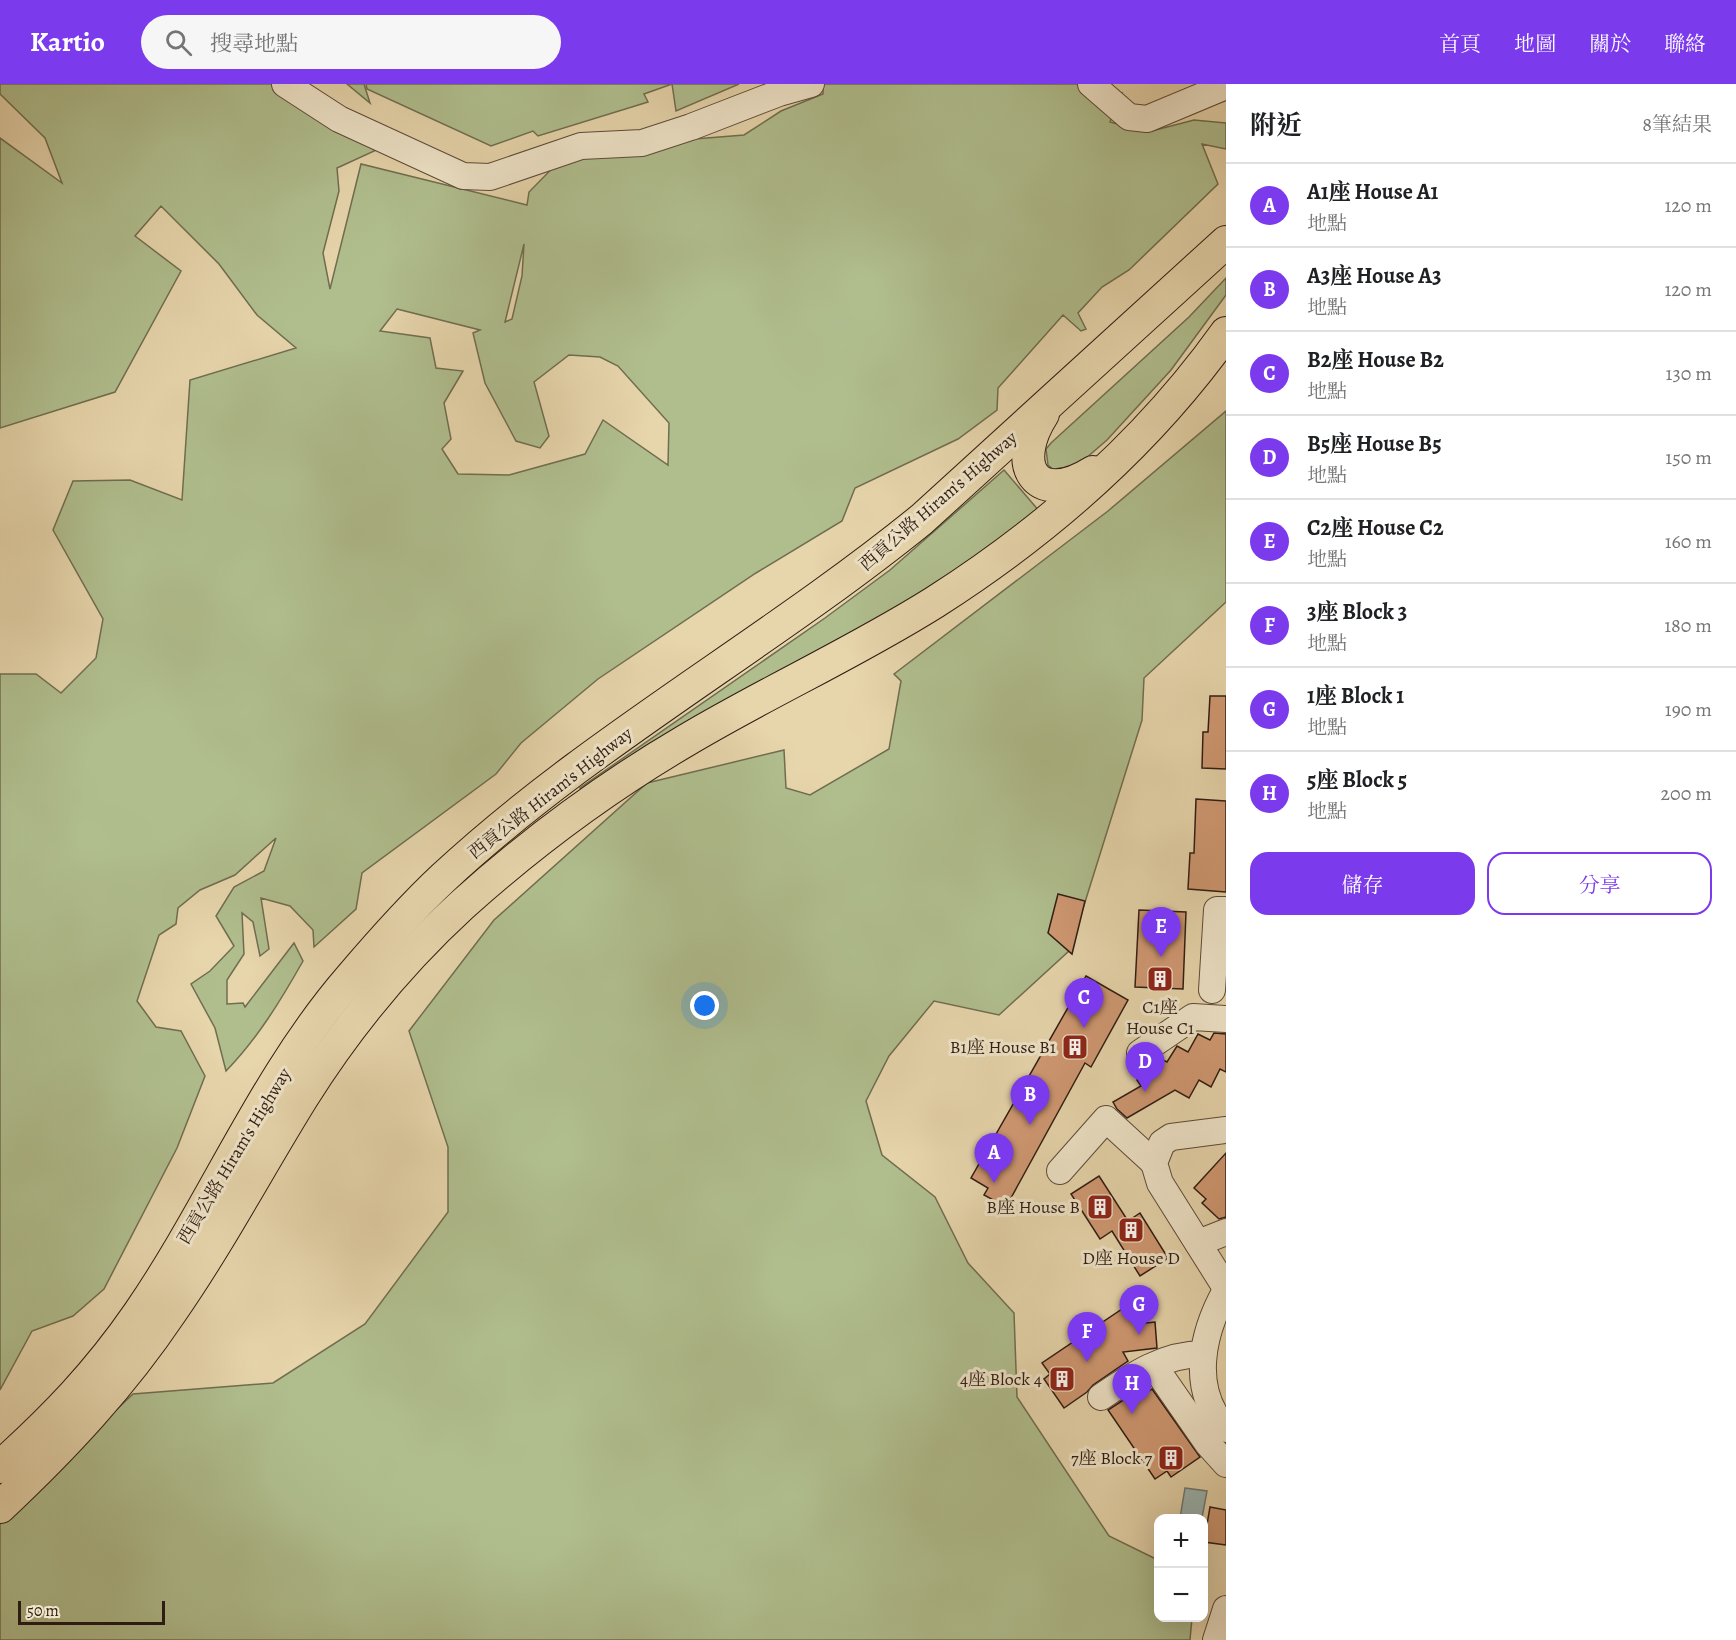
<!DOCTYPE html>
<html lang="zh-TW">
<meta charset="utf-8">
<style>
:root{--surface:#fff;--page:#f6f6f6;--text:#202124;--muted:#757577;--line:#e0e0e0;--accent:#7c3aed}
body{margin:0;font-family:Alegreya,"Noto Serif TC",serif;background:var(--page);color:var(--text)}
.controls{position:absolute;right:18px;bottom:18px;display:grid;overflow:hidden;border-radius:12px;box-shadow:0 6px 24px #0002}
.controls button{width:54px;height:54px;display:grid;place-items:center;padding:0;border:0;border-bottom:2px solid var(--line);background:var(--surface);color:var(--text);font:30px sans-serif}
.scale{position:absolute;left:18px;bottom:15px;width:147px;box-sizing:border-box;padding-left:6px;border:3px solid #2f1c13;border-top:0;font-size:16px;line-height:21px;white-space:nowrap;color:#2f1c13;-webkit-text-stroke:4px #efe4c9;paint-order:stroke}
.you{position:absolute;left:705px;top:922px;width:21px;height:21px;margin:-15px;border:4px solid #fff;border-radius:50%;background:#1a73e8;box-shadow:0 0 0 9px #1a73e833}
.badge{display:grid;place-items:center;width:39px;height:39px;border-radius:50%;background:var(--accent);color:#fff;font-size:20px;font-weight:700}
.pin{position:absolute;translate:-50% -50px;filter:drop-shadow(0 2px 3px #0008)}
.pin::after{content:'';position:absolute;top:32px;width:21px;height:18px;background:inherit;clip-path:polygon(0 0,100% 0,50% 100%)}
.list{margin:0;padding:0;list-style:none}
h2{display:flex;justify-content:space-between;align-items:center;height:78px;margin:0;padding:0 24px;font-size:26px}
h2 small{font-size:20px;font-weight:400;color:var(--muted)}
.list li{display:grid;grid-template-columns:39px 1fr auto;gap:18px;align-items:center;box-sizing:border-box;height:84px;padding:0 24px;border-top:2px solid var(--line)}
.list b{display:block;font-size:22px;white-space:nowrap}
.list p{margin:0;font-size:20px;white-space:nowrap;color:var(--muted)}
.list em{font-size:20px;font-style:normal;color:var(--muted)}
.actions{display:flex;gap:12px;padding:18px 24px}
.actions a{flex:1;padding:14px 0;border:2px solid var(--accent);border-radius:18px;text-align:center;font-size:21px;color:var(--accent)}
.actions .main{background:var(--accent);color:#fff}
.icon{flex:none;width:33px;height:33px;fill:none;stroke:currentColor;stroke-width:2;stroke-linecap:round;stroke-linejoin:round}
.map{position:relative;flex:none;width:1226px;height:1556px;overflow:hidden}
header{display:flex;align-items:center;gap:36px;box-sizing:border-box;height:84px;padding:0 30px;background:var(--accent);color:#fff}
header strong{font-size:28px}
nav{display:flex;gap:33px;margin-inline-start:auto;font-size:21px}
.search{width:420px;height:54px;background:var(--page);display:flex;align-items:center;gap:15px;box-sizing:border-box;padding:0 21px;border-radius:33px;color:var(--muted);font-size:22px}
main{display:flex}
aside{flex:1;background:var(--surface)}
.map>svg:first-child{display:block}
.green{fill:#b0be8e;stroke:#706d50;stroke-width:1.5;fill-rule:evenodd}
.water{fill:#9bb6b4;stroke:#707874;stroke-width:1.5}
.building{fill:#d09973;stroke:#2f1c13;stroke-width:1.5}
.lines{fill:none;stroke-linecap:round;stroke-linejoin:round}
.minor-casing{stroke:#5d4a39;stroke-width:28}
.major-casing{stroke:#2f1c13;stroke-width:34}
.minor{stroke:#efe4c9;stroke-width:26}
.major{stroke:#e7d5ac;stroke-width:32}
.labels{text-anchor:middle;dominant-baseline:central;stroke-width:6;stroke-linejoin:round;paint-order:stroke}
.street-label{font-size:18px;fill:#2f1c13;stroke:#efe4c9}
.poi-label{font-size:18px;fill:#2f1c13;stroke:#efe4c9;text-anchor:end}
</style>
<header>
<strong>Kartio</strong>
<div class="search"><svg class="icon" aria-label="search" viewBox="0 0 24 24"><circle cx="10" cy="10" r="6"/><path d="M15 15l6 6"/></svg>搜尋地點</div>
<nav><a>首頁</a><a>地圖</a><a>關於</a><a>聯絡</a></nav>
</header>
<main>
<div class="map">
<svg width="1226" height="1556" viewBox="0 0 1226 1556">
<rect width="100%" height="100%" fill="#e7d5ac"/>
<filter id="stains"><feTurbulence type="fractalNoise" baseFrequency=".00333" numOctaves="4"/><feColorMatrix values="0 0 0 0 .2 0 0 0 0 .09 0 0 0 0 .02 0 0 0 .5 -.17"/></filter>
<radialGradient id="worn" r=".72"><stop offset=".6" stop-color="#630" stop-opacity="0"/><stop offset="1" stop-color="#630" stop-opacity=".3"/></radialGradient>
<!-- green -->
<g class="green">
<path d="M 0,0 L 282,0 L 383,63 L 337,84 L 339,107 L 323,169 L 330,205 L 361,80 L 527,121 L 529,108 L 584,52 L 682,56 L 744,51 L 781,27 L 823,10 L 823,0 L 1087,0 L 1087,13 L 1122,9 L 1110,38 L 1148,48 L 1194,36 L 1226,39 L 1226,65 L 1202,60 L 1218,100 L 1129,186 L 1102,203 L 1078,229 L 1086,245 L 1081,247 L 1063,231 L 998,304 L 997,326 L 958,355 L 855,404 L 842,437 L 756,489 L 598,595 L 521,659 L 496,690 L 362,789 L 356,825 L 314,863 L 313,846 L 290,822 L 261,814 L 269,865 L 260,872 L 253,838 L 242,829 L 244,870 L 227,896 L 227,920 L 243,919 L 245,923 L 294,859 L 303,877 C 281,916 258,954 226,987 L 215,944 L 191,900 L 210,887 L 234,862 L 216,832 L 234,803 L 264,787 L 276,754 L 235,791 L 200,806 L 178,824 L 176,840 L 159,851 L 137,917 L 156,943 L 181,947 L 205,992 L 177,1064 L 104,1205 L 73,1232 L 32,1247 L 0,1306 L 0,590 L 36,590 L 61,609 L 96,574 L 103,535 L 53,446 L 73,397 L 130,396 L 182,416 L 190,296 L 296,264 L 257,231 L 219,180 L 161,122 L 135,152 L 181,187 L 115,308 L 0,344 L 0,54 L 62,99 L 45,54 L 0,10 ZM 524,160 L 522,192 L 512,235 L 505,238 ZM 397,225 L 480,246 L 473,249 L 485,299 L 516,357 L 540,364 L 549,352 L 534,298 L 569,271 L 600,273 L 618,282 L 669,339 L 668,381 L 603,336 L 585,370 L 509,391 L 458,390 L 442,365 L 451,355 L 444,319 L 463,287 L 436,284 L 430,254 L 380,247 Z"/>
<polygon points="347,0 364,0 370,19"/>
<polygon points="366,0 739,0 676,27 672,0 644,10 648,18 538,52 533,47 491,62 367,5"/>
<polygon points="1226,194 1226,211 1171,286 1107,356 1071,387 1054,386 1048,381 1046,365 1051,359 1189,233"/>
<polygon points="1226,327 1226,518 1144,594 1142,636 1070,866 999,931 934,917 889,972 866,1017 882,1071 935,1113 968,1179 1014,1229 1017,1313 1109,1452 1158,1476 1158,1534 1192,1534 1190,1556 0,1556 0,1436 133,1310 273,1299 365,1240 448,1128 448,1063 409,947 494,836 647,699 784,666 786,704 810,711 889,665 901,597 894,590 1108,427"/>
<polygon points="1004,386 1040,428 947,498 583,708 580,704 825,534 890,486"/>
</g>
<!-- water -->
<polygon class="water" points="1185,1404 1207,1407 1202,1434 1180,1434"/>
<!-- building -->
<g class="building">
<polygon points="1210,612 1226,612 1226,685 1202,684 1203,648 1208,648"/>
<polygon points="1196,715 1226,717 1226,808 1188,805 1190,769 1194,769"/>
<polygon points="1058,810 1085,817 1072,870 1048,849"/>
<polygon points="1139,826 1186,828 1183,905 1135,903"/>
<polygon points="1086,892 1128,916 1091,983 1085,979 1006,1123 984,1111 988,1104 971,1094"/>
<polygon points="1214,949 1226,950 1226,988 1220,985 1211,1003 1199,996 1189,1014 1175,1006 1127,1034 1117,1025 1113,1018 1141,1002 1137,996 1144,993 1151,980 1159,974 1167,978 1177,962 1188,968 1198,950 1210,956"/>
<polygon points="1226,1069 1226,1133 1219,1135 1202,1119 1206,1115 1194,1104"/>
<polygon points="1099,1092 1128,1137 1140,1129 1168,1174 1140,1192 1112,1147 1100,1155 1071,1110"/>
<polygon points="1125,1223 1136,1240 1155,1238 1157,1264 1123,1268 1128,1277 1093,1301 1087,1308 1064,1324 1044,1295 1050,1290 1042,1279"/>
<polygon points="1152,1305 1200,1373 1171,1393 1167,1387 1155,1395 1108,1326 1137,1307 1141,1313"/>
<polygon points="1210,1423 1226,1426 1226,1461 1204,1458"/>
</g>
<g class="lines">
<!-- minor casing -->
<g class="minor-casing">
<g id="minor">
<polyline points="285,0 339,35 463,92 490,93 581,62 642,59 691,43 779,9 811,0"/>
<polyline points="1091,0 1129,33 1147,35 1226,2"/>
<polyline points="1212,906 1217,826 1226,826"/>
<polyline points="1140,969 1193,933 1226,935"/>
<polyline points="1226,1046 1171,1053 1162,1059 1154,1079 1160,1099 1226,1204"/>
<polyline points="1060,1087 1106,1035 1154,1079"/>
<polyline points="1198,1159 1226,1148"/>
<path d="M 1226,1206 C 1202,1249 1189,1305 1226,1345"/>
<polyline points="1154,1282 1208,1360 1226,1380"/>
<path d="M 1101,1313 C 1133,1291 1164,1270 1203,1270"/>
<polyline points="1216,1556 1226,1525"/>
</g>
</g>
<!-- major casing -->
<g class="major-casing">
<g id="major">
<path d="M 1043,330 C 1010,381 1035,424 1093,388"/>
<path d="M 0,1383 C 54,1334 97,1290 139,1229 C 214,1120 264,993 351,893 C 380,859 410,825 443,794 C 589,658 767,561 922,435 L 1226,158"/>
<path d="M 0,1423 C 64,1363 122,1301 171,1228 C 219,1159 258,1085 302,1014 C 346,944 401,877 462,821 C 531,759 605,704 685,657 C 767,608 854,569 935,518 C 1046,447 1149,357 1226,249"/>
</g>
</g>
<!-- minor -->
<use href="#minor" class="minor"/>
<!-- major -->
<use href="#major" class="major"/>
</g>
<!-- icons -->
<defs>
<g id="building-square" transform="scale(1.35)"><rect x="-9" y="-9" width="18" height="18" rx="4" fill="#8f2418" stroke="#efe4c9"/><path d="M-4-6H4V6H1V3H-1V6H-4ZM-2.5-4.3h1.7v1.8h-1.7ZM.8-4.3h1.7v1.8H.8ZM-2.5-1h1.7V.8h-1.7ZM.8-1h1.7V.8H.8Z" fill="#fff"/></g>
</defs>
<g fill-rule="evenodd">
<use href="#building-square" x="1160" y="895"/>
<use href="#building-square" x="1075" y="963"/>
<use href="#building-square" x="1100" y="1123"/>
<use href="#building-square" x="1131" y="1146"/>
<use href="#building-square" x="1062" y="1295"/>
<use href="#building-square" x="1171" y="1374"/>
</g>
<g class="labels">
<!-- street labels -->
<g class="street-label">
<text transform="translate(938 417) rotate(-41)">西貢公路 Hiram's Highway</text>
<text transform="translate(550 709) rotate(-38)">西貢公路 Hiram's Highway</text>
<text transform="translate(234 1072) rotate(-59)">西貢公路 Hiram's Highway</text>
</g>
<!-- poi labels -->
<g class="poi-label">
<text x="1160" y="923" text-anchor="middle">C1座<tspan x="1160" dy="21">House C1</tspan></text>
<text x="1056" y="963">B1座 House B1</text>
<text x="1080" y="1123">B座 House B</text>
<text x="1131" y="1174" text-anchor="middle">D座 House D</text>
<text x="1042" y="1295">4座 Block 4</text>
<text x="1152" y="1374">7座 Block 7</text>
</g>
</g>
<rect width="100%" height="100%" filter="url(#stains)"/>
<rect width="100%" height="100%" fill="url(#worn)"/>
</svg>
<div class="controls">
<button>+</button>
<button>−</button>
</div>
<div class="scale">50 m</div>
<div class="you"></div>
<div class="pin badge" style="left:994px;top:1099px">A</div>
<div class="pin badge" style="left:1030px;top:1041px">B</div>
<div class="pin badge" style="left:1084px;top:944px">C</div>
<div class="pin badge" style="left:1145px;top:1008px">D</div>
<div class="pin badge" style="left:1161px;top:873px">E</div>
<div class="pin badge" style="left:1087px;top:1278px">F</div>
<div class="pin badge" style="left:1139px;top:1251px">G</div>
<div class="pin badge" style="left:1132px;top:1330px">H</div>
</div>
<aside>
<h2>附近<small>8筆結果</small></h2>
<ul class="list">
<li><span class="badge">A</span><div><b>A1座 House A1</b><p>地點</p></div><em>120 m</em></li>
<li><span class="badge">B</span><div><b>A3座 House A3</b><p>地點</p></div><em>120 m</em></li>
<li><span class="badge">C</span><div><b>B2座 House B2</b><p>地點</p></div><em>130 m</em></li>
<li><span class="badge">D</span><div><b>B5座 House B5</b><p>地點</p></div><em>150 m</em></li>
<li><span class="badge">E</span><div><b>C2座 House C2</b><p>地點</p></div><em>160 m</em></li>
<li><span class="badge">F</span><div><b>3座 Block 3</b><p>地點</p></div><em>180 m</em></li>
<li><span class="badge">G</span><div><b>1座 Block 1</b><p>地點</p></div><em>190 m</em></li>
<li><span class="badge">H</span><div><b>5座 Block 5</b><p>地點</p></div><em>200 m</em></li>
</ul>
<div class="actions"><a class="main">儲存</a><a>分享</a></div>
</aside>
</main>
